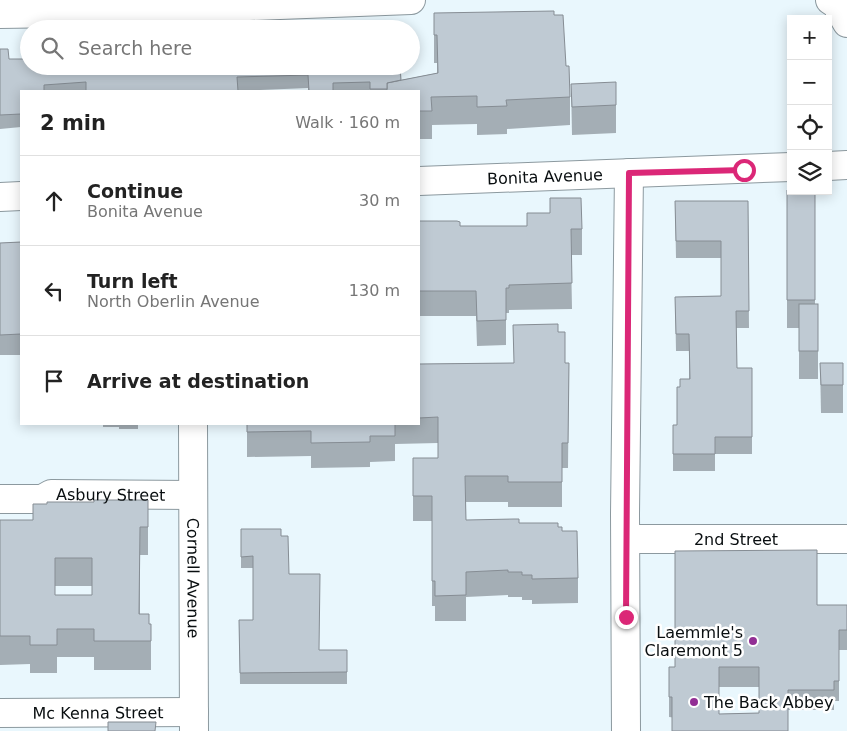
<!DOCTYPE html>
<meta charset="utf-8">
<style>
:root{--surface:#fff;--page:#f6f6f6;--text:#222;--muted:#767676;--line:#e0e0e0}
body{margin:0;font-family:"DejaVu Sans",sans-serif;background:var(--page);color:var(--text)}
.controls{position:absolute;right:15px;top:15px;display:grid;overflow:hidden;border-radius:0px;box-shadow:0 2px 12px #0003}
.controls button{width:45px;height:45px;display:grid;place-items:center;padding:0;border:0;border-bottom:1px solid var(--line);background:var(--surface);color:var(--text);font:25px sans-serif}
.stop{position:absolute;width:15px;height:15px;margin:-11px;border:4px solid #db2777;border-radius:50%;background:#fff}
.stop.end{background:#db2777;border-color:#fff;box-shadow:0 1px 5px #0008}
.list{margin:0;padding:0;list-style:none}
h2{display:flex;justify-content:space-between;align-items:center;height:65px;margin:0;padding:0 20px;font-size:21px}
h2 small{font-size:16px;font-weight:400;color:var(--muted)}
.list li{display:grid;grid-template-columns:32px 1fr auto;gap:15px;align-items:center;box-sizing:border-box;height:90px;padding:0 20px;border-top:1px solid var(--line)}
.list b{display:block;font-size:19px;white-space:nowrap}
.list p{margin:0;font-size:16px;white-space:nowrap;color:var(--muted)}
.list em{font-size:16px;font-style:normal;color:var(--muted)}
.icon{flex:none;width:28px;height:28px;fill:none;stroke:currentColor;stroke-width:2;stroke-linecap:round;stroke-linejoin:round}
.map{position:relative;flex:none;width:847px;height:731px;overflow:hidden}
.search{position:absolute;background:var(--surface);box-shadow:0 2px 12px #0003;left:20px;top:20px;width:400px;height:55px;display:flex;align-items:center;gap:12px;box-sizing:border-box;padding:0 18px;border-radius:28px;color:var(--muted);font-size:19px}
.panel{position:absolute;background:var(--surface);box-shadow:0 2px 12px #0003;left:20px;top:90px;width:400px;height:335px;border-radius:0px}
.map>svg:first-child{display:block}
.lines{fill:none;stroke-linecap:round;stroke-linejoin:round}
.minor-casing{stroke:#8c999f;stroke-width:30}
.secondary-casing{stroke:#8c999f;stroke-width:30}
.minor{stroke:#fff;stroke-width:28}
.secondary{stroke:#fff;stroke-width:28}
.wall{fill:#a4aeb5;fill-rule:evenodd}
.building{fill:#bfcad3;stroke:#868d94;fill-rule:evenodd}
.route{stroke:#db2777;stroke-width:6}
.poi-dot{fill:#922e94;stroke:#fff;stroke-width:2}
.labels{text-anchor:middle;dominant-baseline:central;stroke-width:5;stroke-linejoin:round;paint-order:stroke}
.street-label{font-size:16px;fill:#090e10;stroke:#fff}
.poi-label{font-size:16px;fill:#090e10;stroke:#fff;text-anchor:end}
</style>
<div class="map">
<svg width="847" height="731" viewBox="0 0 847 731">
<rect width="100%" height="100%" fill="#e9f7fd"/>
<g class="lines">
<!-- minor casing -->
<g class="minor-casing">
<g id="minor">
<polyline points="830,0 836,4 847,23"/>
<polyline points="0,14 66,13 411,0"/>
<path id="s1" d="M 193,424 L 194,731"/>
<path id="s2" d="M 0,499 L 42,499 L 51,494 L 193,495"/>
<path id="s3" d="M 626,539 L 847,539"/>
<path id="s4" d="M 0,713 L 194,712"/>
<polyline points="626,731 625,514 629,173"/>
</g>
</g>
<!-- secondary casing -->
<g class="secondary-casing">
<g id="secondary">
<polyline points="828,166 847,165"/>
<path id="s5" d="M 419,181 L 791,167"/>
<polyline points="0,197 21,196"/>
</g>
</g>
<!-- minor -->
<use href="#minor" class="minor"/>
<!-- secondary -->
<use href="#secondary" class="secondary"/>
</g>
<!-- wall -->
<g class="wall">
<polygon points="434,13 554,15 566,66 570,97 570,125 507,129 507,134 477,135 477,124 432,125 432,139 419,139 419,91 308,91 308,88 238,91 21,91 21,127 0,129 0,49 9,59 400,66 401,80 437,73 437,63 434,63"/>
<polygon points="571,84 616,105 616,133 572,135"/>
<polygon points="787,190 815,191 815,304 818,304 818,379 799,379 799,328 787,328"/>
<polygon points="675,201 748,201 749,328 736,328 737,368 752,368 752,454 715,454 715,471 673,471 673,425 677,425 680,387 689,379 689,351 676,351 675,297 721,296 721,258 676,258"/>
<polygon points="419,221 460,226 582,229 582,255 571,255 572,309 509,310 509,313 506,313 506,345 477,346 476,316 419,316"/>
<polygon points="21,242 21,355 0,355 0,243"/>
<polygon points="558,332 565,363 569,363 568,468 562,468 562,507 508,507 508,502 466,502 466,520 519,523 558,527 562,531 578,578 578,603 532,604 532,600 522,600 522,597 508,597 508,595 466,597 466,621 435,621 435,606 432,606 432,521 413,521 413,458 438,458 438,443 395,444 395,461 370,462 370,467 311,468 311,456 247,457 247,424 419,424 419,364 514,363"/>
<polygon points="820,363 843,363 843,413 821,413"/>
<polygon points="103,424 138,424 138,429 119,429 119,427 103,427"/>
<path d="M 148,500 L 148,555 L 140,555 L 140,614 L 149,624 L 151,624 L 151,670 L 94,670 L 94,657 L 57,657 L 57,673 L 30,673 L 30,664 L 0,665 L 0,520 L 33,520 L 47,504 ZM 55,586 L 92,586 L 92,595 L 55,595 Z"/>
<polygon points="241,529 281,536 289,574 319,650 347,650 347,684 240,684 239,620 253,620 253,568 241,568"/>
<path d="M 817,605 L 847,605 L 847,650 L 839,650 L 839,701 L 834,701 L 834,710 L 788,710 L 788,731 L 669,717 L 669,667 L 675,667 ZM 719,687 L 759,687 L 759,713 L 719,714 Z"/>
</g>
<!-- building -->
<g class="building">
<polygon points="554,11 554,15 563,15 566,66 569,66 570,97 506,100 507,106 477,107 477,96 431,97 432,111 419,111 419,91 387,91 387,83 438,73 437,35 434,35 434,13"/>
<polygon points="0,49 8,49 9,59 29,59 29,66 400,66 401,80 387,83 387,89 370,89 370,82 333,83 333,91 309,91 308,75 237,77 238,91 86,91 86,82 44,85 44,91 21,91 21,114 0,115"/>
<polygon points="616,82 616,105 572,107 571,84"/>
<polygon points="787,190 791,190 791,191 815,191 815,300 787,300"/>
<polygon points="550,198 581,198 582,229 571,229 572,283 509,285 509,288 506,288 506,320 477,321 476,291 419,291 419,221 457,221 460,222 460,226 527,226 527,213 550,213"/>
<polygon points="675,201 748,201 749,311 736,311 737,368 752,368 752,437 715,437 715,454 673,454 673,425 677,425 677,387 680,387 680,379 690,379 689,334 676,334 675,297 721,296 721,241 676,241"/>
<polygon points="21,242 21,334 0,335 0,243"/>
<rect x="799" y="304" width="19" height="47"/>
<polygon points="558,324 558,332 565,332 565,363 569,363 568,443 562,443 562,482 508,482 508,476 465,476 466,520 514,519 519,519 519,523 558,523 558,527 562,527 562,531 577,531 578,578 532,579 532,575 522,575 522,572 508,572 508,570 466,572 466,595 435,596 435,581 432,581 432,496 413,496 413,458 438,458 438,417 419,418 419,364 514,363 513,325"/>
<polygon points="820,363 843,363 843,385 821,385"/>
<polygon points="247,424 395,424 395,436 370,436 370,442 311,443 311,431 247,432"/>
<path d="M 94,500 L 148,500 L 148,527 L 140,527 L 139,614 L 149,614 L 149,624 L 151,624 L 151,641 L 94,641 L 94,629 L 57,629 L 57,645 L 30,645 L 30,636 L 0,636 L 0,520 L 33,520 L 33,504 L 47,504 L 47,502 L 94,502 ZM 55,558 L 92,558 L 92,595 L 55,595 Z"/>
<polygon points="241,529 281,529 281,536 288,536 289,574 320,574 319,650 347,650 347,672 240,673 239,620 253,620 253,556 241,557"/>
<path d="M 817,550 L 817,605 L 847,605 L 847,630 L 839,630 L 839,681 L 834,681 L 834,690 L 788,690 L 788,731 L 672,731 L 672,697 L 669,697 L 669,667 L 675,667 L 675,551 ZM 719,667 L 759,667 L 759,713 L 719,714 Z"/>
<polygon points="108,722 156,722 155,731 108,731"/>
</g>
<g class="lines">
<!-- route -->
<polyline class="route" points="626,617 629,173 744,170"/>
</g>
<!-- markers -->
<g class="poi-dot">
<circle cx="753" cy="641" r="5"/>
<circle cx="694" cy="702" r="5"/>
</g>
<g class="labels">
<!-- street labels -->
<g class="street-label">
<text stroke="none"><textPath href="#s5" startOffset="126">Bonita Avenue</textPath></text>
<text stroke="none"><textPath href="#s2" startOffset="112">Asbury Street</textPath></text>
<text stroke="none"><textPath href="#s3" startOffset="110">2nd Street</textPath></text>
<text stroke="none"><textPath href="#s1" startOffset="154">Cornell Avenue</textPath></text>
<text stroke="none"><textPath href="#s4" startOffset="98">Mc Kenna Street</textPath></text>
</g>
<!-- poi labels -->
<g class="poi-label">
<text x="743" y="632">Laemmle's<tspan x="743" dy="18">Claremont 5</tspan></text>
<text x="704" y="702" text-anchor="start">The Back Abbey</text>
</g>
</g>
</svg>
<div class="controls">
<button>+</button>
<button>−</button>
<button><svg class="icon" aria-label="locate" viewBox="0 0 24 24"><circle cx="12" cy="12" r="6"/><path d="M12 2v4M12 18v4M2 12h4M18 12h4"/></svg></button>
<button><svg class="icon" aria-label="layers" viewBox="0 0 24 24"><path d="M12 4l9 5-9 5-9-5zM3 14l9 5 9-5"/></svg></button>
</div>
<div class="stop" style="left:744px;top:170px"></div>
<div class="stop end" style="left:626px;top:617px"></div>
<div class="search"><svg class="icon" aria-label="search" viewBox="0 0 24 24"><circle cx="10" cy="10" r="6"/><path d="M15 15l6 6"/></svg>Search here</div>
<section class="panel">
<h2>2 min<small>Walk · 160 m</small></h2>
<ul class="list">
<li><svg class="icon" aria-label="ahead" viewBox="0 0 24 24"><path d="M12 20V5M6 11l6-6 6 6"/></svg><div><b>Continue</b><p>Bonita Avenue</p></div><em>30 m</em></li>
<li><svg class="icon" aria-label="left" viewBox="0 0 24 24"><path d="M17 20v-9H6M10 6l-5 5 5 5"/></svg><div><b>Turn left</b><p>North Oberlin Avenue</p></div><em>130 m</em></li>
<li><svg class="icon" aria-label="arrive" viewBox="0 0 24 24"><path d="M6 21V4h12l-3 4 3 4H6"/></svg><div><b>Arrive at destination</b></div></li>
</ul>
</section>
</div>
